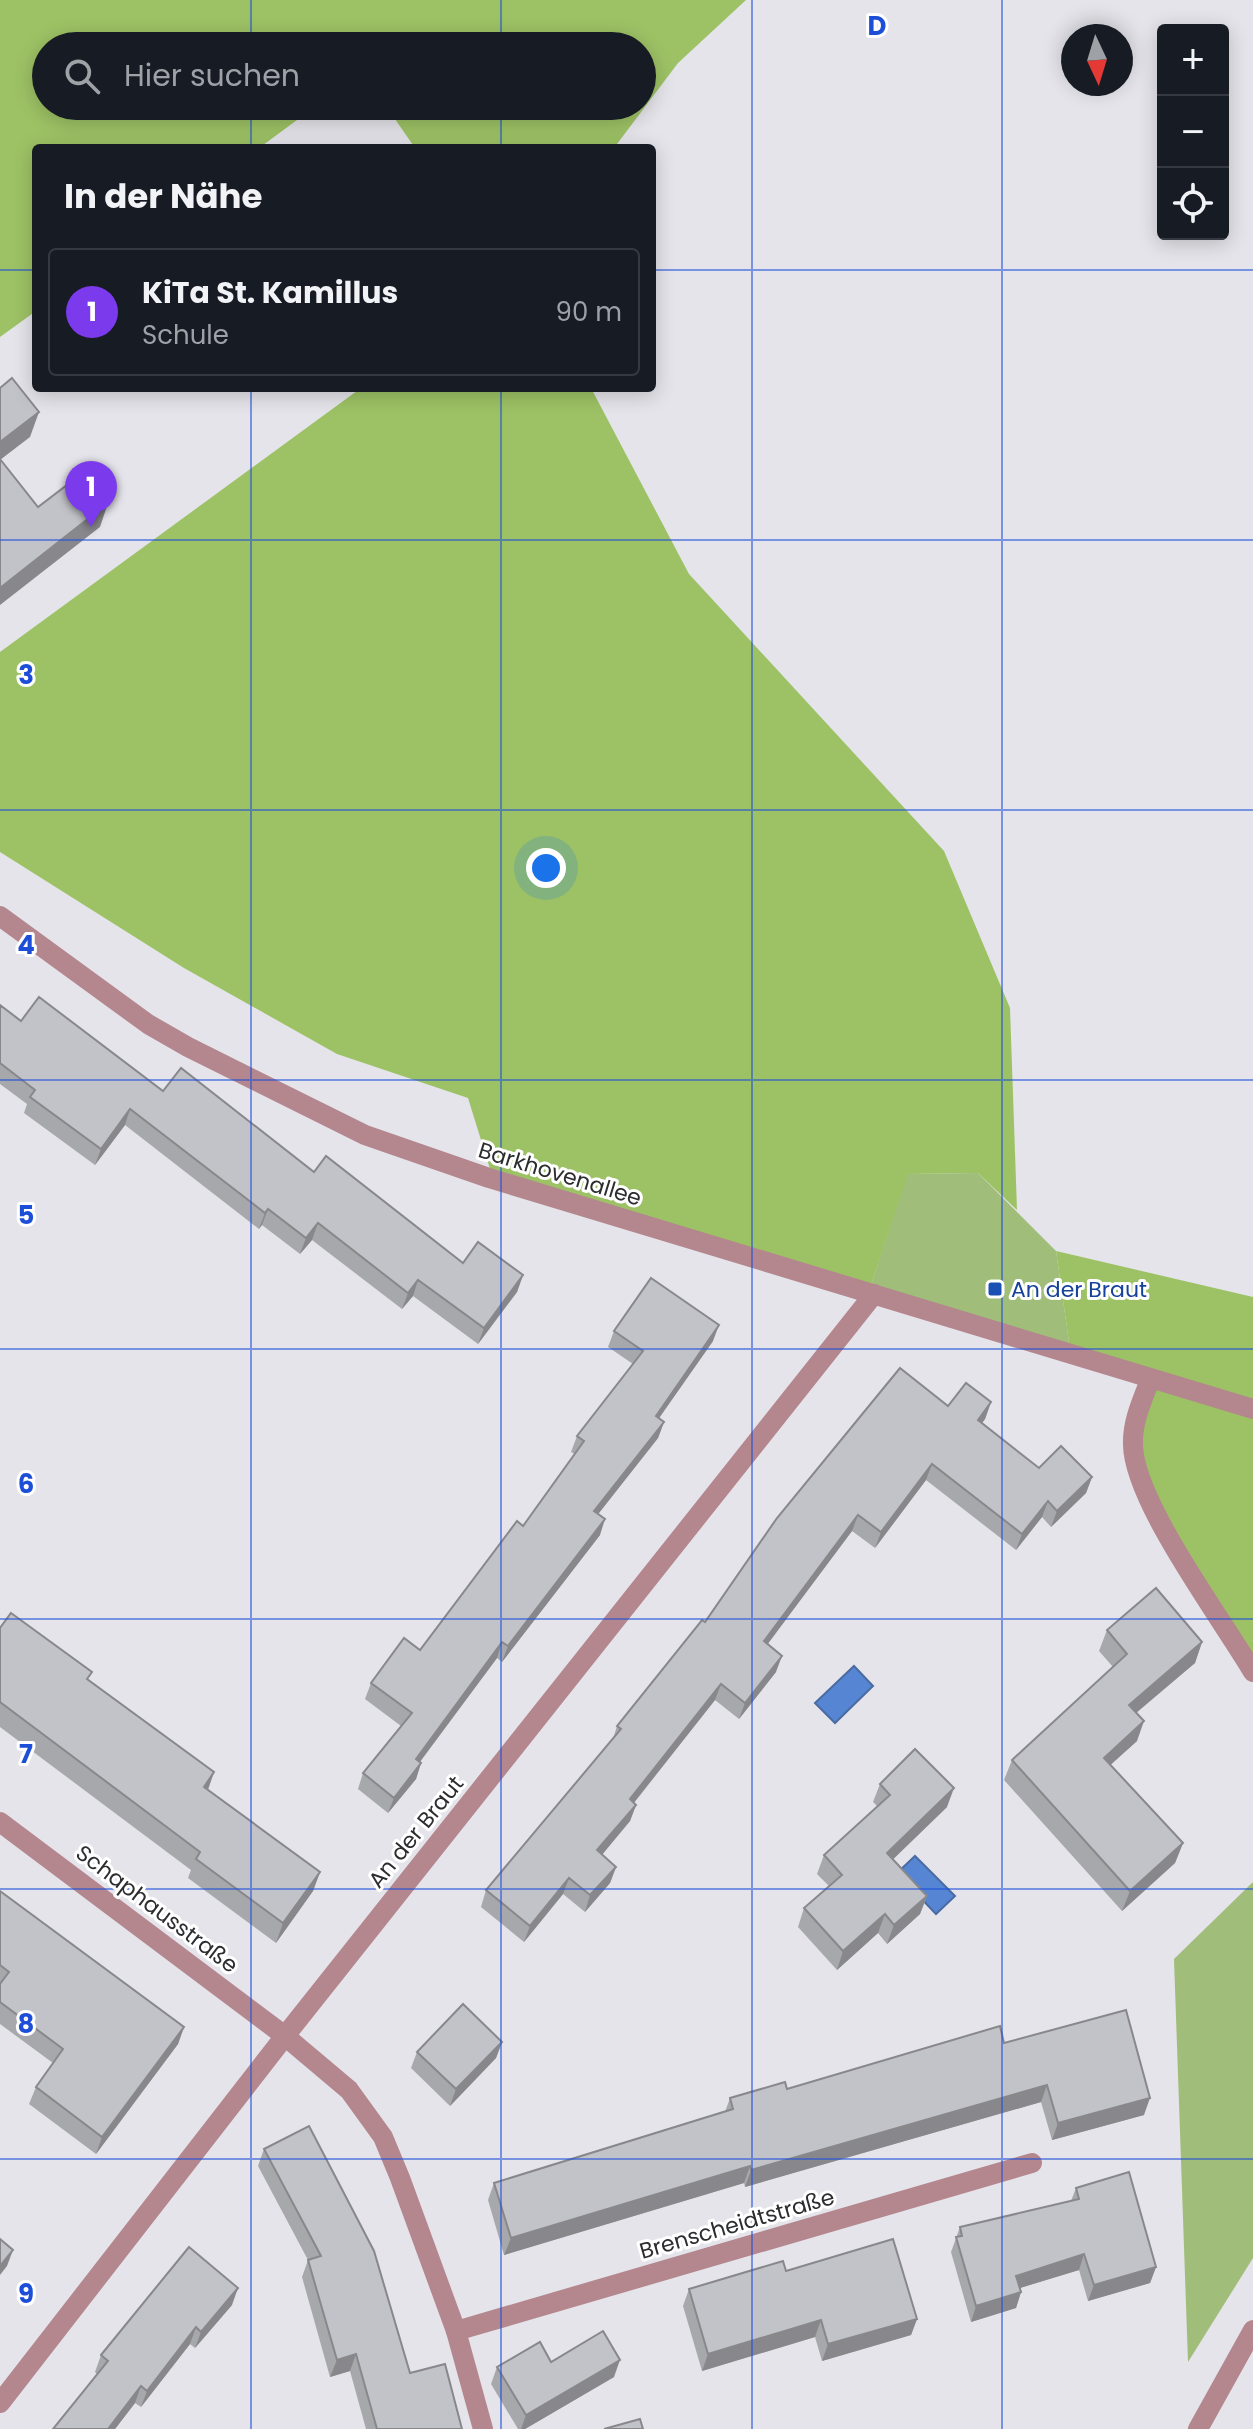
<!DOCTYPE html>
<html lang="de">
<meta charset="utf-8">
<style>
:root{--surface:#171b24;--page:#242831;--text:#f1f3f6;--muted:#9ea1a6;--line:#363941;--accent:#7c3aed}
body{margin:0;font-family:Poppins,sans-serif;background:var(--page);color:var(--text)}
.controls{position:absolute;right:24px;top:24px;display:grid;overflow:hidden;border-radius:8px;box-shadow:0 4px 20px #0003}
.controls button{width:72px;height:72px;display:grid;place-items:center;padding:0;border:0;border-bottom:2px solid var(--line);background:var(--surface);color:var(--text);font:40px sans-serif}
.compass{position:absolute;left:1061px;top:24px;width:72px;height:72px;border-radius:50%;background:var(--surface);box-shadow:0 4px 20px #0003;rotate:176deg}
.you{position:absolute;left:546px;top:868px;width:28px;height:28px;margin:-20px;border:6px solid #fff;border-radius:50%;background:#1a73e8;box-shadow:0 0 0 12px #1a73e833}
.badge{display:grid;place-items:center;width:52px;height:52px;border-radius:50%;background:var(--accent);color:#fff;font-size:26px;font-weight:700}
.pin{position:absolute;translate:-50% -66px;filter:drop-shadow(0 2px 4px #0008)}
.pin::after{content:'';position:absolute;top:42px;width:28px;height:24px;background:inherit;clip-path:polygon(0 0,100% 0,50% 100%)}
.list{margin:0;padding:0;list-style:none}
h2{display:flex;justify-content:space-between;align-items:center;height:104px;margin:0;padding:0 32px;font-size:34px}
h2 small{font-size:26px;font-weight:400;color:var(--muted)}
.list li{display:grid;grid-template-columns:52px 1fr auto;gap:24px;align-items:center;box-sizing:border-box;height:128px;margin:0 16px 16px;padding:0 16px;border:2px solid var(--line);border-radius:8px}
.list b{display:block;font-size:30px;white-space:nowrap}
.list p{margin:0;font-size:26px;white-space:nowrap;color:var(--muted)}
.list em{font-size:26px;font-style:normal;color:var(--muted)}
.icon{flex:none;width:44px;height:44px;fill:none;stroke:currentColor;stroke-width:2;stroke-linecap:round;stroke-linejoin:round}
.map{position:relative;flex:none;width:1253px;height:2429px;overflow:hidden}
.search{position:absolute;background:var(--surface);box-shadow:0 4px 20px #0003;left:32px;top:32px;width:624px;height:88px;display:flex;align-items:center;gap:20px;box-sizing:border-box;padding:0 28px;border-radius:44px;color:var(--muted);font-size:30px}
.panel{position:absolute;background:var(--surface);box-shadow:0 4px 20px #0003;left:32px;top:144px;width:624px;height:248px;border-radius:8px}
.map>svg:first-child{display:block}
.green{fill:#a0bd79}
.forest{fill:#9dc265}
.water{fill:#5686d3;stroke:#496ba2;stroke-width:2}
.lines{fill:none;stroke-linecap:round;stroke-linejoin:round}
.minor{stroke:#b4868e;stroke-width:20}
.wall{fill:#a7a8ac}
.shaded-wall{fill:#88888c}
.building{fill:#c2c3c8;stroke:#88888c;stroke-width:2}
.grid{fill:none;stroke:#1d4ed8;stroke-width:2;stroke-opacity:0.55}
.transit-dot{fill:#1a4fb4;stroke:#fff;stroke-width:3}
.labels{text-anchor:middle;dominant-baseline:central;stroke-width:6;stroke-linejoin:round;paint-order:stroke}
.street-label{font-size:22px;fill:#2c2d2f;stroke:#fff}
.transit-label{font-size:22px;fill:#164399;stroke:#fff;text-anchor:start}
.grid-label{font-size:26px;text-anchor:middle;font-weight:bold;fill:#1d4ed8;stroke:#fff;stroke-width:6;stroke-linejoin:round;paint-order:stroke}
</style>
<div class="map">
<svg width="1253" height="2429" viewBox="0 0 1253 2429">
<rect width="100%" height="100%" fill="#e4e4ea"/>
<!-- green -->
<g class="green">
<polygon points="978,1173 1056,1251 1070,1349 871,1285 907,1174"/>
<polygon points="1253,1882 1253,2258 1188,2362 1174,1959"/>
</g>
<!-- forest -->
<g class="forest">
<polygon points="0,0 746,0 678,63 614,148 415,148 386,106 642,106 642,46 46,46 46,106 316,106 259,148 36,148 36,311 0,337"/>
<polygon points="361,388 591,388 689,574 944,851 1010,1008 1017,1210 978,1173 908,1174 871,1285 490,1169 468,1098 337,1054 184,968 0,852 0,652"/>
<polygon points="1056,1251 1253,1297 1253,1663 1160,1512 1137,1448 1154,1387 1070,1349"/>
</g>
<!-- water -->
<g class="water">
<polygon points="854,1666 873,1686 835,1723 815,1703"/>
<polygon points="915,1856 955,1896 936,1914 897,1873"/>
</g>
<g class="lines">
<!-- minor -->
<g class="minor">
<polyline points="0,916 148,1024 188,1047 365,1135 489,1178 1253,1409"/>
<path d="M 1150,1380 C 1142,1401 1132,1422 1133,1445 C 1134,1502 1222,1619 1253,1672"/>
<polyline points="0,1822 285,2036 349,2090 383,2137 400,2178 456,2331 483,2429"/>
<polyline points="456,2331 1032,2163"/>
<polyline points="0,2403 285,2036 874,1294"/>
<polyline points="1198,2429 1253,2330"/>
</g>
</g>
<!-- wall -->
<g class="wall">
<polygon points="0,1005 21,1021 163,1091 314,1172 463,1263 523,1275 517,1292 478,1344 413,1296 402,1309 312,1240 300,1254 262,1225 259,1229 125,1125 95,1165 24,1113 27,1104 0,1084"/>
<polygon points="614,1331 713,1341 659,1418 664,1422 658,1438 598,1514 600,1535 502,1662 497,1658 420,1762 421,1763 416,1779 388,1813 358,1789 363,1773 401,1726 365,1699 371,1683 420,1650 523,1526 575,1454 571,1452 577,1436 633,1364 608,1347"/>
<polygon points="991,1402 985,1419 982,1423 1039,1468 1092,1477 1086,1493 1051,1527 1042,1517 1016,1550 926,1480 875,1548 852,1531 767,1644 776,1672 739,1719 715,1700 634,1803 636,1805 630,1821 602,1854 616,1867 610,1883 585,1912 563,1894 524,1942 481,1907 486,1890 613,1739 617,1726 705,1622 948,1406"/>
<polygon points="0,1628 89,1680 214,1772 208,1790 320,1872 313,1891 276,1943 188,1878 191,1870 0,1727"/>
<polygon points="1107,1630 1202,1642 1195,1663 1136,1712 1137,1741 1110,1765 1183,1843 1175,1863 1122,1911 1004,1780 1012,1760 1113,1667 1099,1651"/>
<polygon points="880,1784 947,1807 893,1859 927,1896 920,1914 887,1944 878,1933 837,1970 798,1927 804,1908 829,1886 817,1874 824,1855 877,1806 873,1802"/>
<polygon points="0,1891 184,2027 178,2044 96,2154 29,2104 36,2087 53,2063 0,2024"/>
<polygon points="502,2042 496,2058 450,2106 411,2068 417,2052"/>
<polygon points="1004,2043 1144,2115 1052,2140 1041,2102 745,2187 744,2183 504,2255 488,2200 494,2183 725,2112 730,2098 787,2089"/>
<polygon points="264,2149 410,2373 462,2429 366,2429 350,2371 330,2377 302,2277 308,2260 258,2166"/>
<polygon points="1076,2188 1156,2267 1150,2283 1088,2301 1079,2270 1020,2288 1021,2292 1016,2308 971,2322 951,2252 960,2227 1071,2201"/>
<polygon points="689,2289 917,2319 911,2335 822,2361 815,2337 702,2371 683,2306"/>
<polygon points="232,2305 195,2348 190,2344 141,2407 135,2403 115,2429 53,2429 97,2374 95,2372 101,2355"/>
<polygon points="551,2362 614,2377 525,2429 518,2429 491,2384 497,2367"/>
</g>
<!-- shaded-wall -->
<g class="shaded-wall">
<polygon points="39,412 30,437 0,460 0,442"/>
<polygon points="108,503 100,527 0,605 0,588"/>
<polygon points="130,1109 125,1125 95,1165 101,1149"/>
<polygon points="268,1209 262,1225 259,1229 265,1213"/>
<polygon points="318,1223 312,1240 300,1254 306,1238"/>
<polygon points="523,1275 517,1292 478,1344 484,1328"/>
<polygon points="418,1280 413,1296 402,1309 408,1293"/>
<polygon points="719,1325 713,1341 650,1431 656,1416"/>
<polygon points="991,1402 985,1419 972,1436 978,1420"/>
<polygon points="664,1422 658,1438 588,1527 594,1511"/>
<polygon points="932,1464 926,1480 875,1548 881,1532"/>
<polygon points="1092,1477 1086,1493 1051,1527 1057,1511"/>
<polygon points="1048,1501 1042,1517 1016,1550 1022,1534"/>
<polygon points="858,1515 852,1531 758,1657 764,1641"/>
<polygon points="605,1519 600,1535 502,1662 508,1646"/>
<polygon points="502,1642 497,1658 410,1775 416,1759"/>
<polygon points="1202,1642 1195,1663 1122,1725 1129,1705"/>
<polygon points="782,1656 776,1672 739,1719 745,1703"/>
<polygon points="721,1684 715,1700 624,1815 630,1799"/>
<polygon points="1144,1721 1137,1741 1096,1778 1104,1758"/>
<polygon points="421,1763 416,1779 388,1813 394,1798"/>
<polygon points="214,1772 207,1792 204,1787"/>
<polygon points="954,1788 947,1807 881,1871 887,1853"/>
<polygon points="636,1805 630,1821 592,1867 597,1850"/>
<polygon points="1183,1843 1175,1863 1122,1911 1130,1891"/>
<polygon points="616,1867 610,1883 585,1912 590,1895"/>
<polygon points="320,1872 313,1891 276,1943 283,1923"/>
<polygon points="569,1878 563,1894 524,1942 530,1926"/>
<polygon points="927,1896 920,1914 887,1944 894,1925"/>
<polygon points="885,1914 878,1933 837,1970 843,1951"/>
<polygon points="184,2027 178,2044 96,2154 102,2137"/>
<polygon points="502,2042 496,2058 450,2106 456,2089"/>
<polygon points="1047,2085 1041,2102 745,2187 751,2170"/>
<polygon points="1150,2098 1144,2115 1052,2140 1058,2123"/>
<polygon points="750,2166 744,2183 504,2255 511,2238"/>
<polygon points="13,2250 7,2266 0,2275 0,2266"/>
<polygon points="1084,2254 1079,2270 1010,2291 1016,2276"/>
<polygon points="1156,2267 1150,2283 1088,2301 1094,2285"/>
<polygon points="238,2288 232,2305 195,2348 201,2332"/>
<polygon points="1021,2292 1016,2308 971,2322 976,2306"/>
<polygon points="917,2319 911,2335 822,2361 828,2344"/>
<polygon points="821,2320 815,2337 702,2371 708,2354"/>
<polygon points="196,2327 190,2344 141,2407 147,2391"/>
<polygon points="356,2354 350,2371 330,2377 337,2360"/>
<polygon points="620,2360 614,2377 525,2429 521,2429 526,2415"/>
<polygon points="141,2386 135,2403 115,2429 108,2429"/>
</g>
<!-- building -->
<g class="building">
<polygon points="12,378 39,412 0,442 0,388"/>
<polygon points="0,459 38,507 84,472 108,503 0,588"/>
<polygon points="39,997 163,1091 181,1068 314,1172 326,1156 463,1263 478,1242 523,1275 484,1328 418,1280 408,1293 318,1223 306,1238 268,1209 265,1213 130,1109 101,1149 30,1097 35,1090 0,1063 0,1005 21,1021"/>
<polygon points="651,1278 719,1325 656,1416 664,1422 594,1511 605,1519 508,1646 502,1642 416,1759 421,1763 394,1798 363,1773 412,1713 371,1683 404,1638 420,1650 517,1521 523,1526 584,1441 577,1436 643,1351 614,1331"/>
<polygon points="900,1368 948,1406 966,1383 991,1402 978,1420 1039,1468 1061,1446 1092,1477 1057,1511 1048,1501 1022,1534 932,1464 881,1532 858,1515 764,1641 782,1656 745,1703 721,1684 630,1799 636,1805 597,1850 616,1867 590,1895 569,1878 530,1926 486,1890 621,1729 617,1726 702,1620 705,1622 777,1518"/>
<polygon points="1156,1588 1202,1642 1129,1705 1144,1721 1104,1758 1183,1843 1130,1891 1012,1760 1127,1654 1107,1630"/>
<polygon points="11,1613 92,1672 87,1679 214,1772 204,1787 320,1872 283,1923 196,1859 200,1852 0,1702 0,1628"/>
<polygon points="915,1749 954,1788 887,1853 927,1896 894,1925 885,1914 843,1951 804,1908 842,1875 824,1855 890,1795 880,1784"/>
<polygon points="0,1891 184,2027 102,2137 36,2087 63,2049 0,2002 0,1984 9,1972 0,1965"/>
<polygon points="463,2004 502,2042 456,2089 417,2052"/>
<polygon points="1126,2010 1150,2098 1058,2123 1047,2085 751,2170 750,2166 511,2238 494,2183 733,2109 730,2098 785,2082 787,2089 1000,2026 1004,2043"/>
<polygon points="309,2126 374,2251 410,2373 445,2364 462,2429 377,2429 356,2354 337,2360 308,2260 321,2256 264,2149"/>
<polygon points="1129,2172 1156,2267 1094,2285 1084,2254 1016,2276 1021,2292 976,2306 956,2237 962,2236 960,2227 1079,2199 1076,2188"/>
<polygon points="0,2239 13,2250 0,2266"/>
<polygon points="893,2239 917,2319 828,2344 821,2320 708,2354 689,2289 783,2261 786,2271"/>
<polygon points="189,2247 238,2288 201,2332 196,2327 147,2391 141,2386 108,2429 53,2429 108,2361 101,2355"/>
<polygon points="603,2331 620,2360 526,2415 497,2367 540,2342 551,2362"/>
<polygon points="640,2419 643,2429 604,2429"/>
</g>
<!-- grid -->
<path class="grid" d="M 251,0 L 251,46M 501,0 L 501,46M 752,0 L 752,2429M 1002,0 L 1002,2429M 251,106 L 251,148M 501,106 L 501,148M 0,270 L 36,270M 652,270 L 1253,270M 251,388 L 251,2429M 501,388 L 501,2429M 0,540 L 1253,540M 0,810 L 1253,810M 0,1080 L 1253,1080M 0,1349 L 1253,1349M 0,1619 L 1253,1619M 0,1889 L 1253,1889M 0,2159 L 1253,2159"/>
<!-- markers -->
<rect class="transit-dot" x="987" y="1281" width="16" height="16" rx="4"/>
<g class="labels">
<!-- street labels -->
<g class="street-label">
<text transform="translate(560 1174) rotate(17)">Barkhovenallee</text>
<text transform="translate(416 1832) rotate(-51)">An der Braut</text>
<text transform="translate(157 1909) rotate(37)">Schaphausstraße</text>
<text transform="translate(737 2224) rotate(-16)">Brenscheidtstraße</text>
</g>
<!-- transit labels -->
<g class="transit-label">
<text x="1011" y="1289">An der Braut</text>
</g>
</g>
<g class="grid-label">
<text x="877" y="35">D</text>
<text x="26" y="684">3</text>
<text x="26" y="954">4</text>
<text x="26" y="1224">5</text>
<text x="26" y="1493">6</text>
<text x="26" y="1763">7</text>
<text x="26" y="2033">8</text>
<text x="26" y="2303">9</text>
</g>
</svg>
<div class="controls">
<button>+</button>
<button>−</button>
<button><svg class="icon" aria-label="locate" viewBox="0 0 24 24"><circle cx="12" cy="12" r="6"/><path d="M12 2v4M12 18v4M2 12h4M18 12h4"/></svg></button>
</div>
<svg class="compass" viewBox="-18 -18 36 36"><path d="M0-13l5 13h-10z" fill="#e53935"/><path d="M0 13l5-13h-10z" fill="#9ea1a6"/></svg>
<div class="you"></div>
<div class="pin badge" style="left:91px;top:527px">1</div>
<div class="search"><svg class="icon" aria-label="search" viewBox="0 0 24 24"><circle cx="10" cy="10" r="6"/><path d="M15 15l6 6"/></svg>Hier suchen</div>
<section class="panel">
<h2>In der Nähe<small></small></h2>
<ul class="list">
<li><span class="badge">1</span><div><b>KiTa St. Kamillus</b><p>Schule</p></div><em>90 m</em></li>
</ul>
</section>
</div>
